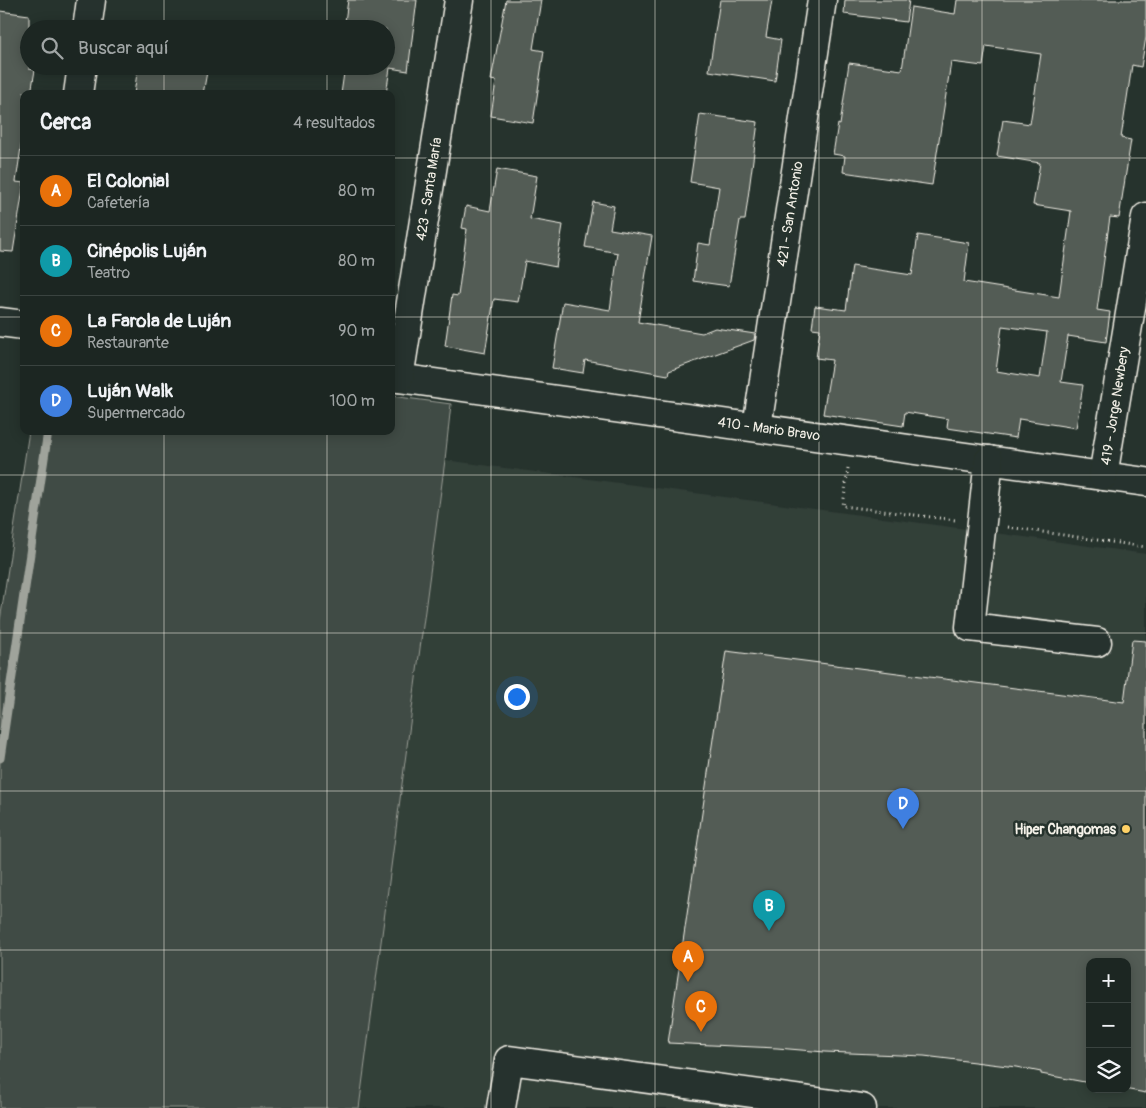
<!DOCTYPE html>
<html lang="es">
<meta charset="utf-8">
<style>
:root{--surface:#1c2622;--page:#252e2a;--text:#f1f3f6;--muted:#a0a5a5;--line:#3a4340;--accent:#0b8043}
body{margin:0;font-family:Pangolin,sans-serif;background:var(--page);color:var(--text)}
.controls{position:absolute;right:15px;bottom:15px;display:grid;overflow:hidden;border-radius:10px;box-shadow:0 2px 12px #0003}
.controls button{width:45px;height:45px;display:grid;place-items:center;padding:0;border:0;border-bottom:1px solid var(--line);background:var(--surface);color:var(--text);font:25px sans-serif}
.you{position:absolute;left:516px;top:696px;width:18px;height:18px;margin:-12px;border:4px solid #fff;border-radius:50%;background:#1a73e8;box-shadow:0 0 0 8px #1a73e833}
.badge{display:grid;place-items:center;width:32px;height:32px;border-radius:50%;background:var(--accent);color:#fff;font-size:16px;font-weight:700}
.pin{position:absolute;translate:-50% -41px;filter:drop-shadow(0 1px 2px #0008)}
.pin::after{content:'';position:absolute;top:26px;width:18px;height:15px;background:inherit;clip-path:polygon(0 0,100% 0,50% 100%)}
.list{margin:0;padding:0;list-style:none}
h2{display:flex;justify-content:space-between;align-items:center;height:65px;margin:0;padding:0 20px;font-size:21px}
h2 small{font-size:16px;font-weight:400;color:var(--muted)}
.list li{display:grid;grid-template-columns:32px 1fr auto;gap:15px;align-items:center;box-sizing:border-box;height:70px;padding:0 20px;border-top:1px solid var(--line)}
.list b{display:block;font-size:19px;white-space:nowrap}
.list p{margin:0;font-size:16px;white-space:nowrap;color:var(--muted)}
.list em{font-size:16px;font-style:normal;color:var(--muted)}
.icon{flex:none;width:28px;height:28px;fill:none;stroke:currentColor;stroke-width:2;stroke-linecap:round;stroke-linejoin:round}
.map{position:relative;flex:none;width:1146px;height:1108px;overflow:hidden}
.search{position:absolute;background:var(--surface);box-shadow:0 2px 12px #0003;left:20px;top:20px;width:375px;height:55px;display:flex;align-items:center;gap:12px;box-sizing:border-box;padding:0 18px;border-radius:28px;color:var(--muted);font-size:19px}
.panel{position:absolute;background:var(--surface);box-shadow:0 2px 12px #0003;left:20px;top:90px;width:375px;height:345px;border-radius:10px}
.map>svg:first-child{display:block}
.built{fill:#333f39;fill-rule:evenodd}
.green{fill:#414b45;stroke:#9a9e96}
.lines{fill:none;stroke-linecap:round;stroke-linejoin:round}
.stream{stroke:#9fa39b;stroke-width:9}
.building{fill:#525c55;stroke:#f4f1e8;fill-rule:evenodd}
.minor-casing{stroke:#f4f1e8;stroke-width:31}
.path{stroke:#f4f1e8;stroke-width:3;stroke-dasharray:1 4;stroke-linecap:butt}
.minor{stroke:#26332d;stroke-width:28}
.grid{fill:none;stroke:#f4f1e8;stroke-width:1;stroke-opacity:0.55}
.poi-dot{fill:#ffd166;stroke:#26332d;stroke-width:2}
.labels{text-anchor:middle;dominant-baseline:central;stroke-width:5;stroke-linejoin:round;paint-order:stroke}
.street-label{font-size:14px;fill:#f4f1e8;stroke:#26332d}
.poi-label{font-size:14px;font-weight:bold;fill:#f4f1e8;stroke:#26332d;text-anchor:end}
</style>
<div class="map">
<svg width="1146" height="1108" viewBox="0 0 1146 1108">
<rect width="100%" height="100%" fill="#26332d"/>
<filter id="ink" filterUnits="userSpaceOnUse"><feTurbulence type="fractalNoise" baseFrequency=".02" numOctaves="2"/><feDisplacementMap in="SourceGraphic" scale="10" xChannelSelector="R" yChannelSelector="G"/><feConvolveMatrix kernelMatrix="1 2 1 2 8 2 1 2 1" color-interpolation-filters="sRGB"/></filter>
<g filter="url(#ink)">
<!-- built -->
<path class="built" d="M 445,460 L 981,531 L 1146,554 L 1146,1108 L 359,1108 ZM 1090,962 L 1127,962 L 1127,1089 L 1090,1089 Z"/>
<!-- green -->
<polygon class="green" points="391,396 451,404 445,460 359,1108 0,1108 0,621 29,431 391,431"/>
<g class="lines">
<!-- stream -->
<polyline class="stream" points="0,758 48,431"/>
</g>
<!-- building -->
<g class="building">
<polygon points="348,0 417,0 408,71 390,68 386,94 341,94 345,66 386,66 386,29 344,29"/>
<polygon points="506,0 541,0 533,49 544,51 533,123 491,116 496,81 491,80"/>
<polygon points="720,0 772,0 766,37 781,40 775,81 709,71"/>
<polygon points="845,0 909,0 906,22 844,14"/>
<path d="M 957,0 L 1146,0 L 1146,37 L 1141,67 L 1132,65 L 1121,138 L 1131,140 L 1119,218 L 1110,217 L 1097,310 L 1110,312 L 1106,342 L 1068,336 L 1061,382 L 1083,385 L 1076,428 L 1019,419 L 1016,438 L 947,428 L 948,419 L 905,412 L 903,426 L 823,414 L 832,360 L 816,358 L 820,329 L 812,328 L 815,306 L 846,310 L 852,266 L 912,275 L 918,235 L 969,243 L 964,282 L 1059,297 L 1071,211 L 1033,205 L 1040,163 L 997,156 L 1003,120 L 1030,124 L 1041,54 L 986,46 L 983,66 L 951,62 L 932,185 L 843,172 L 845,156 L 833,154 L 838,124 L 840,125 L 849,63 L 902,70 L 911,7 L 955,14 ZM 1002,326 L 1047,332 L 1040,378 L 996,371 Z"/>
<polygon points="0,11 29,15 29,69 35,70 31,93 24,92 24,126 16,182 24,183 13,252 0,251"/>
<polygon points="138,66 208,66 203,94 134,94"/>
<polygon points="700,114 758,122 745,220 740,220 729,286 693,281 698,243 710,245 719,187 690,182"/>
<polygon points="497,169 537,176 530,219 563,225 556,267 525,261 518,302 494,299 485,353 445,346 452,295 458,296 467,229 462,228 466,206 490,211"/>
<polygon points="593,202 614,206 610,229 652,236 638,322 702,333 715,328 755,334 754,340 669,371 668,375 585,360 583,373 552,368 563,302 610,310 618,253 585,247"/>
<polygon points="1132,640 1146,641 1146,1093 1124,1089 1127,1089 1127,962 1090,962 1090,1083 1041,1074 1041,1072 1016,1067 924,1056 825,1052 777,1048 668,1043 726,651 1124,702"/>
</g>
<g class="lines">
<!-- minor casing -->
<g class="minor-casing">
<g id="minor">
<polyline points="87,29 91,0"/>
<polyline points="78,94 82,66"/>
<polyline points="0,322 24,325"/>
<polyline points="391,377 1146,482"/>
<polyline points="399,378 459,0"/>
<polyline points="757,427 822,0"/>
<polyline points="989,460 970,627 1097,642"/>
<polyline points="1103,476 1146,217"/>
<polyline points="501,1108 509,1060 862,1108"/>
</g>
</g>
<!-- path -->
<g class="path">
<polyline points="848,468 843,506 955,520"/>
<polyline points="1008,527 1146,547"/>
</g>
<!-- minor -->
<use href="#minor" class="minor"/>
</g>
</g>
<!-- grid -->
<path class="grid" d="M 164,0 L 164,29M 327,0 L 327,29M 491,0 L 491,1108M 655,0 L 655,1108M 819,0 L 819,1108M 982,0 L 982,1108M 164,66 L 164,94M 327,66 L 327,94M 0,158 L 24,158M 391,158 L 1146,158M 0,317 L 24,317M 391,317 L 1146,317M 164,431 L 164,1108M 327,431 L 327,1108M 0,475 L 1146,475M 0,633 L 1146,633M 0,791 L 1146,791M 0,950 L 1146,950"/>
<!-- markers -->
<circle class="poi-dot" cx="1126" cy="829" r="5"/>
<g class="labels">
<!-- street labels -->
<g class="street-label">
<text transform="translate(429 189) rotate(-81)">423 - Santa María</text>
<text transform="translate(790 214) rotate(-81)">421 - San Antonio</text>
<text transform="translate(1115 406) rotate(-81)">419 - Jorge Newbery</text>
<text transform="translate(769 429) rotate(8)">410 - Mario Bravo</text>
</g>
<!-- poi labels -->
<g class="poi-label">
<text x="1116" y="829">Hiper Changomas</text>
</g>
</g>
</svg>
<div class="controls">
<button>+</button>
<button>−</button>
<button><svg class="icon" aria-label="layers" viewBox="0 0 24 24"><path d="M12 4l9 5-9 5-9-5zM3 14l9 5 9-5"/></svg></button>
</div>
<div class="you"></div>
<div class="pin badge" style="left:688px;top:982px;background:#e8710a">A</div>
<div class="pin badge" style="left:769px;top:931px;background:#0f9aa8">B</div>
<div class="pin badge" style="left:701px;top:1032px;background:#e8710a">C</div>
<div class="pin badge" style="left:903px;top:829px;background:#3f7fe0">D</div>
<div class="search"><svg class="icon" aria-label="search" viewBox="0 0 24 24"><circle cx="10" cy="10" r="6"/><path d="M15 15l6 6"/></svg>Buscar aquí</div>
<section class="panel">
<h2>Cerca<small>4 resultados</small></h2>
<ul class="list">
<li><span class="badge" style="background:#e8710a">A</span><div><b>El Colonial</b><p>Cafetería</p></div><em>80 m</em></li>
<li><span class="badge" style="background:#0f9aa8">B</span><div><b>Cinépolis Luján</b><p>Teatro</p></div><em>80 m</em></li>
<li><span class="badge" style="background:#e8710a">C</span><div><b>La Farola de Luján</b><p>Restaurante</p></div><em>90 m</em></li>
<li><span class="badge" style="background:#3f7fe0">D</span><div><b>Luján Walk</b><p>Supermercado</p></div><em>100 m</em></li>
</ul>
</section>
</div>
